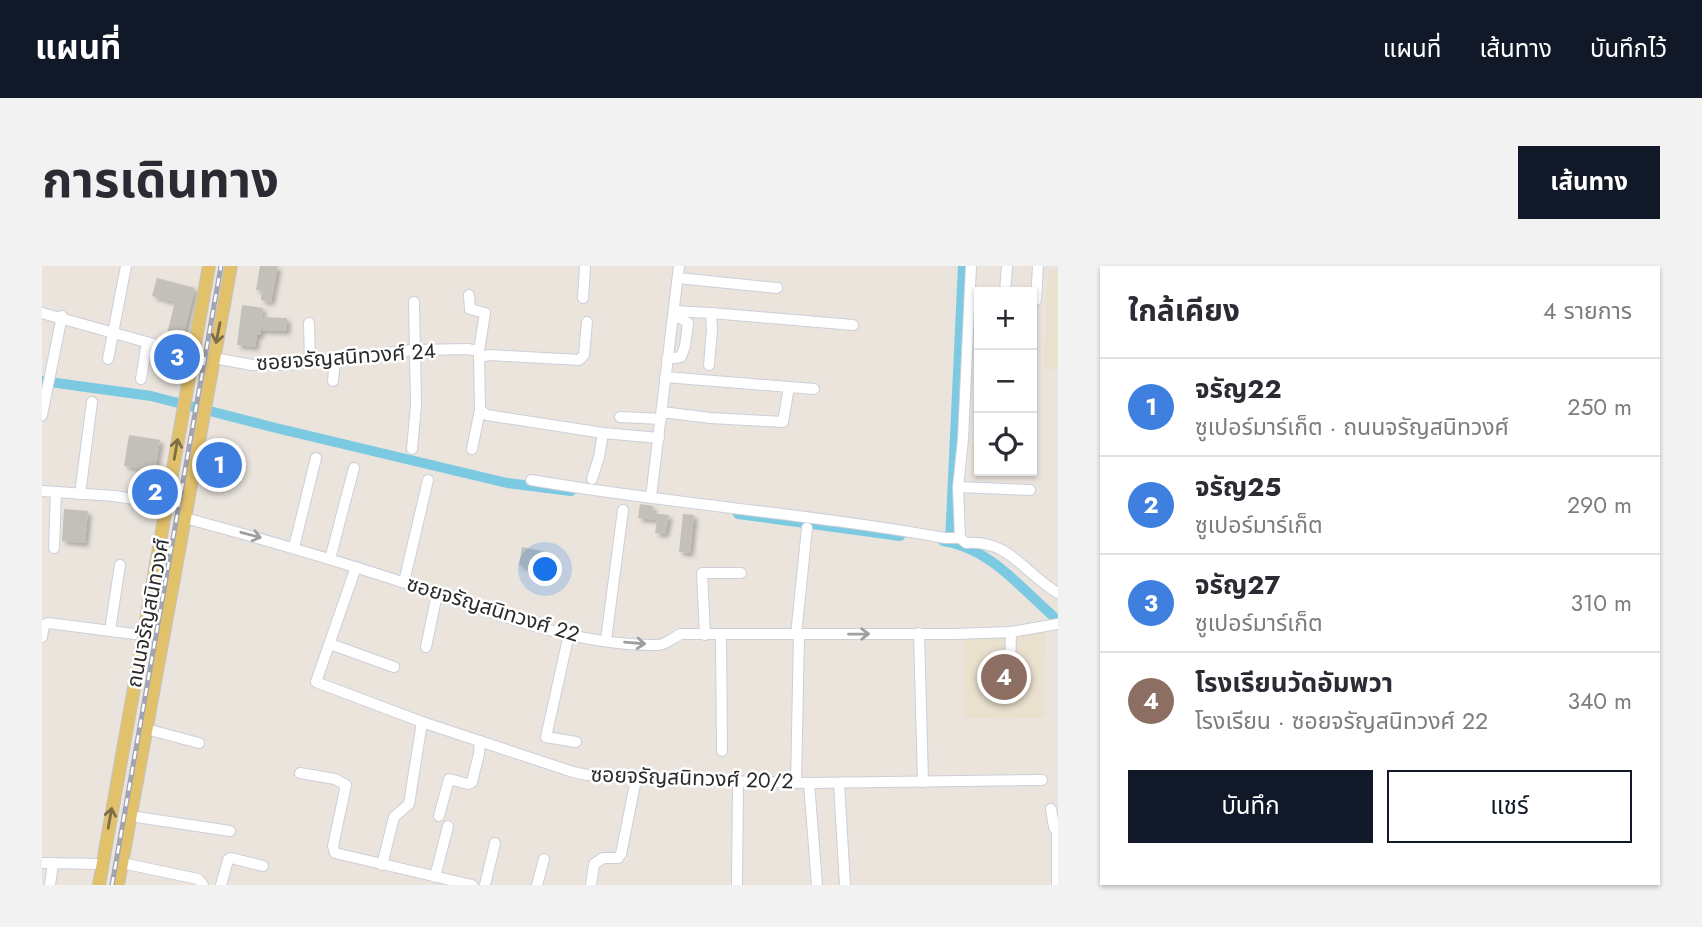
<!DOCTYPE html>
<html lang="th">
<meta charset="utf-8">
<style>
:root{--surface:#fff;--page:#f2f2f3;--text:#2b2b33;--muted:#7c7c81;--line:#e1e1e2;--accent:#111827}
body{margin:0;font-family:Jost,"Noto Sans Thai",sans-serif;background:var(--page);color:var(--text)}
.controls{position:absolute;right:21px;top:21px;display:grid;overflow:hidden;border-radius:0px;box-shadow:0 2px 5px #0004}
.controls button{width:63px;height:63px;display:grid;place-items:center;padding:0;border:0;border-bottom:2px solid var(--line);background:var(--surface);color:var(--text);font:35px sans-serif}
.you{position:absolute;left:504px;top:304px;width:24px;height:24px;margin:-18px;border:5px solid #fff;border-radius:50%;background:#1a73e8;box-shadow:0 0 0 10px #1a73e833}
.badge{display:grid;place-items:center;width:46px;height:46px;border-radius:50%;background:var(--accent);color:#fff;font-size:23px;font-weight:700}
.pin{position:absolute;translate:-50% -50%;border:4px solid #fff;box-shadow:0 2px 7px #0006}
.list{margin:0;padding:0;list-style:none}
h2{display:flex;justify-content:space-between;align-items:center;height:91px;margin:0;padding:0 28px;font-size:30px}
h2 small{font-size:23px;font-weight:400;color:var(--muted)}
.list li{display:grid;grid-template-columns:46px 1fr auto;gap:21px;align-items:center;box-sizing:border-box;height:98px;padding:0 28px;border-top:2px solid var(--line)}
.list b{display:block;font-size:26px;white-space:nowrap}
.list p{margin:0;font-size:23px;white-space:nowrap;color:var(--muted)}
.list em{font-size:23px;font-style:normal;color:var(--muted)}
.actions{display:flex;gap:14px;padding:21px 28px}
.actions a{flex:1;padding:16px 0;border:2px solid var(--accent);border-radius:0px;text-align:center;font-size:24px;color:var(--accent)}
.actions .main{background:var(--accent);color:#fff}
.icon{flex:none;width:38px;height:38px;fill:none;stroke:currentColor;stroke-width:2;stroke-linecap:round;stroke-linejoin:round}
.map{position:relative;flex:none;width:1016px;height:619px;overflow:hidden;border-radius:0px}
header{display:flex;align-items:center;gap:42px;box-sizing:border-box;height:98px;padding:0 35px;background:var(--accent);color:#fff}
header strong{font-size:33px}
nav{display:flex;gap:38px;margin-inline-start:auto;font-size:24px}
.intro{display:flex;align-items:center;justify-content:space-between;box-sizing:border-box;height:168px;padding:0 42px}
h1{margin:0;font-size:49px}
.button{padding:18px 32px;border-radius:0px;background:var(--accent);color:#fff;font-size:24px;font-weight:700}
main{display:flex;gap:42px;padding:0 42px}
aside{flex:1;background:var(--surface);border-radius:0px;box-shadow:0 2px 5px #0004}
.map>svg:first-child{display:block}
.education{fill:#eae0ce}
.lines{fill:none;stroke-linecap:round;stroke-linejoin:round}
.canal{stroke:#7bcae2;stroke-width:10}
.building{fill:#c3bfb9;filter:url(#shadow)}
.minor-casing{stroke:#cccfda;stroke-width:12}
.major-casing{stroke:#c3c3c3;stroke-width:14}
.minor{stroke:#fff;stroke-width:10}
.major{stroke:#e2c16b;stroke-width:12}
.rail-casing{stroke:#a1a4b2;stroke-width:5}
.rail{stroke:#fff;stroke-width:2.5;stroke-dasharray:8;stroke-linecap:butt}
.oneway{stroke:#7d6e47}
.oneway2{stroke:#9f9f9f}
.labels{text-anchor:middle;dominant-baseline:central;stroke-width:5;stroke-linejoin:round;paint-order:stroke}
.street-label{font-size:21px;fill:#2a2a2a;stroke:#fff}
</style>
<header>
<strong>แผนที่</strong>
<nav><a>แผนที่</a><a>เส้นทาง</a><a>บันทึกไว้</a></nav>
</header>
<div class="intro"><h1>การเดินทาง</h1><a class="button">เส้นทาง</a></div>
<main>
<div class="map">
<svg width="1016" height="619" viewBox="0 0 1016 619">
<defs>
<filter id="shadow"><feDropShadow dx="3.5" dy="3.5" stdDeviation="2" flood-color="#0004"/></filter>
</defs>
<rect width="100%" height="100%" fill="#eae4dd"/>
<!-- education -->
<g class="education">
<polygon points="1006,5 1016,5 1016,103 1002,103"/>
<polygon points="1003,365 1002,452 923,452 922,371"/>
</g>
<g class="lines">
<!-- canal -->
<g class="canal">
<polyline points="0,115 109,130 234,162 465,217 529,225"/>
<polyline points="696,248 858,270"/>
<path d="M 901,275 C 946,281 978,321 1011,350"/>
<polyline points="908,276 921,0"/>
</g>
</g>
<!-- building -->
<g class="building">
<polygon points="218,0 236,0 229,36 219,34 220,25 214,24"/>
<polygon points="115,12 153,22 140,76 124,72 133,36 110,30"/>
<polygon points="200,39 221,42 220,51 245,52 245,65 219,64 218,69 215,69 213,81 195,79"/>
<polygon points="87,169 118,174 113,206 82,200"/>
<polygon points="598,238 611,240 610,247 627,249 623,268 613,267 615,254 596,252"/>
<polygon points="22,243 46,245 43,277 20,275"/>
<polygon points="641,248 652,249 648,287 637,286"/>
<polygon points="480,281 500,285 496,304 477,299"/>
</g>
<g class="lines">
<!-- minor casing -->
<g class="minor-casing">
<g id="minor">
<path d="M 929,0 L 921,173 L 916,221 L 918,272 L 924,277 C 967,273 983,308 1016,327"/>
<polyline points="636,12 735,22"/>
<polyline points="963,26 965,0"/>
<polyline points="427,29 428,43 443,47 437,85 438,144 430,183"/>
<polyline points="541,32 543,0"/>
<polyline points="994,34 996,0"/>
<polyline points="632,45 669,47 670,64 667,99"/>
<polyline points="0,47 151,89"/>
<polyline points="669,47 811,59"/>
<polyline points="267,57 268,96"/>
<polyline points="437,91 447,89 537,94 542,89 545,56"/>
<polyline points="172,92 210,99 243,99 371,84 426,83 437,85"/>
<polyline points="66,93 84,0"/>
<polyline points="625,93 639,91 643,80 646,57 632,48"/>
<polyline points="623,111 772,123"/>
<polyline points="99,113 105,76"/>
<polyline points="291,115 293,94"/>
<polyline points="438,144 445,149 561,167 617,172"/>
<polyline points="620,146 669,152 741,156 747,121"/>
<polyline points="0,149 20,50"/>
<polyline points="578,151 619,153"/>
<polyline points="370,183 374,139 372,36"/>
<polyline points="550,213 557,191 561,167"/>
<path d="M 489,214 C 626,238 765,247 903,272 L 918,272"/>
<polyline points="916,221 988,224"/>
<polyline points="0,225 72,230 124,238"/>
<polyline points="38,228 50,136"/>
<polyline points="609,231 637,0"/>
<path d="M 143,252 C 217,272 290,293 363,317 C 444,344 529,380 616,379 C 624,379 631,371 639,368 L 913,368 L 969,366 L 1016,358"/>
<polyline points="252,281 274,192"/>
<polyline points="12,282 14,226"/>
<polyline points="288,293 312,202"/>
<polyline points="314,301 274,416 380,456 531,506 545,509 594,513 767,517 1000,514"/>
<polyline points="362,316 386,214"/>
<polyline points="68,364 78,299"/>
<polyline points="877,367 881,516"/>
<polyline points="527,368 504,471 534,476"/>
<polyline points="663,369 660,307 699,307"/>
<polyline points="679,369 680,485"/>
<polyline points="754,369 765,262"/>
<polyline points="0,371 2,359 6,357 100,369"/>
<polyline points="564,374 581,244"/>
<polyline points="288,378 352,401"/>
<polyline points="384,381 395,328"/>
<polyline points="947,411 960,412 965,409 968,402 969,366"/>
<polyline points="104,463 157,477"/>
<polyline points="258,507 293,513 304,519 291,580 293,587 430,619"/>
<polyline points="754,517 757,369"/>
<polyline points="767,517 775,619"/>
<polyline points="797,517 803,619"/>
<polyline points="1009,543 1012,561 1016,568"/>
<polyline points="88,550 188,565"/>
<polyline points="397,550 407,513 426,518 430,516 437,488 438,475"/>
<polyline points="1015,568 1015,619"/>
<polyline points="0,597 60,598"/>
<polyline points="80,597 156,613 161,619"/>
<polyline points="340,599 352,551 367,538 380,456"/>
<polyline points="393,611 406,560"/>
<polyline points="8,619 11,597"/>
<polyline points="179,619 186,594 189,592 221,600"/>
<polyline points="443,619 453,577"/>
<polyline points="495,619 502,593"/>
<polyline points="549,619 552,598 561,592 576,592 579,588 594,513"/>
<polyline points="695,619 696,516"/>
</g>
</g>
<!-- major casing -->
<g class="major-casing">
<g id="major">
<polyline points="57,619 167,0"/>
<polyline points="76,619 189,0"/>
</g>
</g>
<!-- minor -->
<use href="#minor" class="minor"/>
<!-- major -->
<use href="#major" class="major"/>
<!-- rail casing -->
<g class="rail-casing">
<polyline id="rail" points="70,619 179,0"/>
</g>
<!-- rail -->
<use href="#rail" class="rail"/>
</g>
<!-- one-way arrows -->
<defs><path id="oneway-shaft" d="M-6 0H5M1.5-3L5.5 0L1.5 3" fill="none" stroke-width="1.6" stroke-linecap="round" stroke-linejoin="round" transform="scale(1.75)"/></defs>
<g class="oneway">
<use href="#oneway-shaft" transform="translate(176 67) rotate(101)"/>
<use href="#oneway-shaft" transform="translate(134 183) rotate(-80)"/>
<use href="#oneway-shaft" transform="translate(68 552) rotate(-80)"/>
</g>
<g class="oneway2">
<use href="#oneway-shaft" transform="translate(209 269) rotate(15)"/>
<use href="#oneway-shaft" transform="translate(817 368) rotate(-1)"/>
<use href="#oneway-shaft" transform="translate(593 377) rotate(5)"/>
</g>
<g class="labels">
<!-- street labels -->
<g class="street-label">
<text transform="translate(304 91) rotate(-4)">ซอยจรัญสนิทวงศ์ 24</text>
<text transform="translate(451 343) rotate(17)">ซอยจรัญสนิทวงศ์ 22</text>
<text transform="translate(106 347) rotate(-79)">ถนนจรัญสนิทวงศ์</text>
<text transform="translate(650 512) rotate(2)">ซอยจรัญสนิทวงศ์ 20/2</text>
</g>
</g>
</svg>
<div class="controls">
<button>+</button>
<button>−</button>
<button><svg class="icon" aria-label="locate" viewBox="0 0 24 24"><circle cx="12" cy="12" r="6"/><path d="M12 2v4M12 18v4M2 12h4M18 12h4"/></svg></button>
</div>
<div class="you"></div>
<div class="pin badge" style="left:177px;top:199px;background:#3f7fe0">1</div>
<div class="pin badge" style="left:113px;top:226px;background:#3f7fe0">2</div>
<div class="pin badge" style="left:135px;top:91px;background:#3f7fe0">3</div>
<div class="pin badge" style="left:962px;top:411px;background:#8d6e63">4</div>
</div>
<aside>
<h2>ใกล้เคียง<small>4 รายการ</small></h2>
<ul class="list">
<li><span class="badge" style="background:#3f7fe0">1</span><div><b>จรัญ22</b><p>ซูเปอร์มาร์เก็ต · ถนนจรัญสนิทวงศ์</p></div><em>250 m</em></li>
<li><span class="badge" style="background:#3f7fe0">2</span><div><b>จรัญ25</b><p>ซูเปอร์มาร์เก็ต</p></div><em>290 m</em></li>
<li><span class="badge" style="background:#3f7fe0">3</span><div><b>จรัญ27</b><p>ซูเปอร์มาร์เก็ต</p></div><em>310 m</em></li>
<li><span class="badge" style="background:#8d6e63">4</span><div><b>โรงเรียนวัดอัมพวา</b><p>โรงเรียน · ซอยจรัญสนิทวงศ์ 22</p></div><em>340 m</em></li>
</ul>
<div class="actions"><a class="main">บันทึก</a><a>แชร์</a></div>
</aside>
</main>
